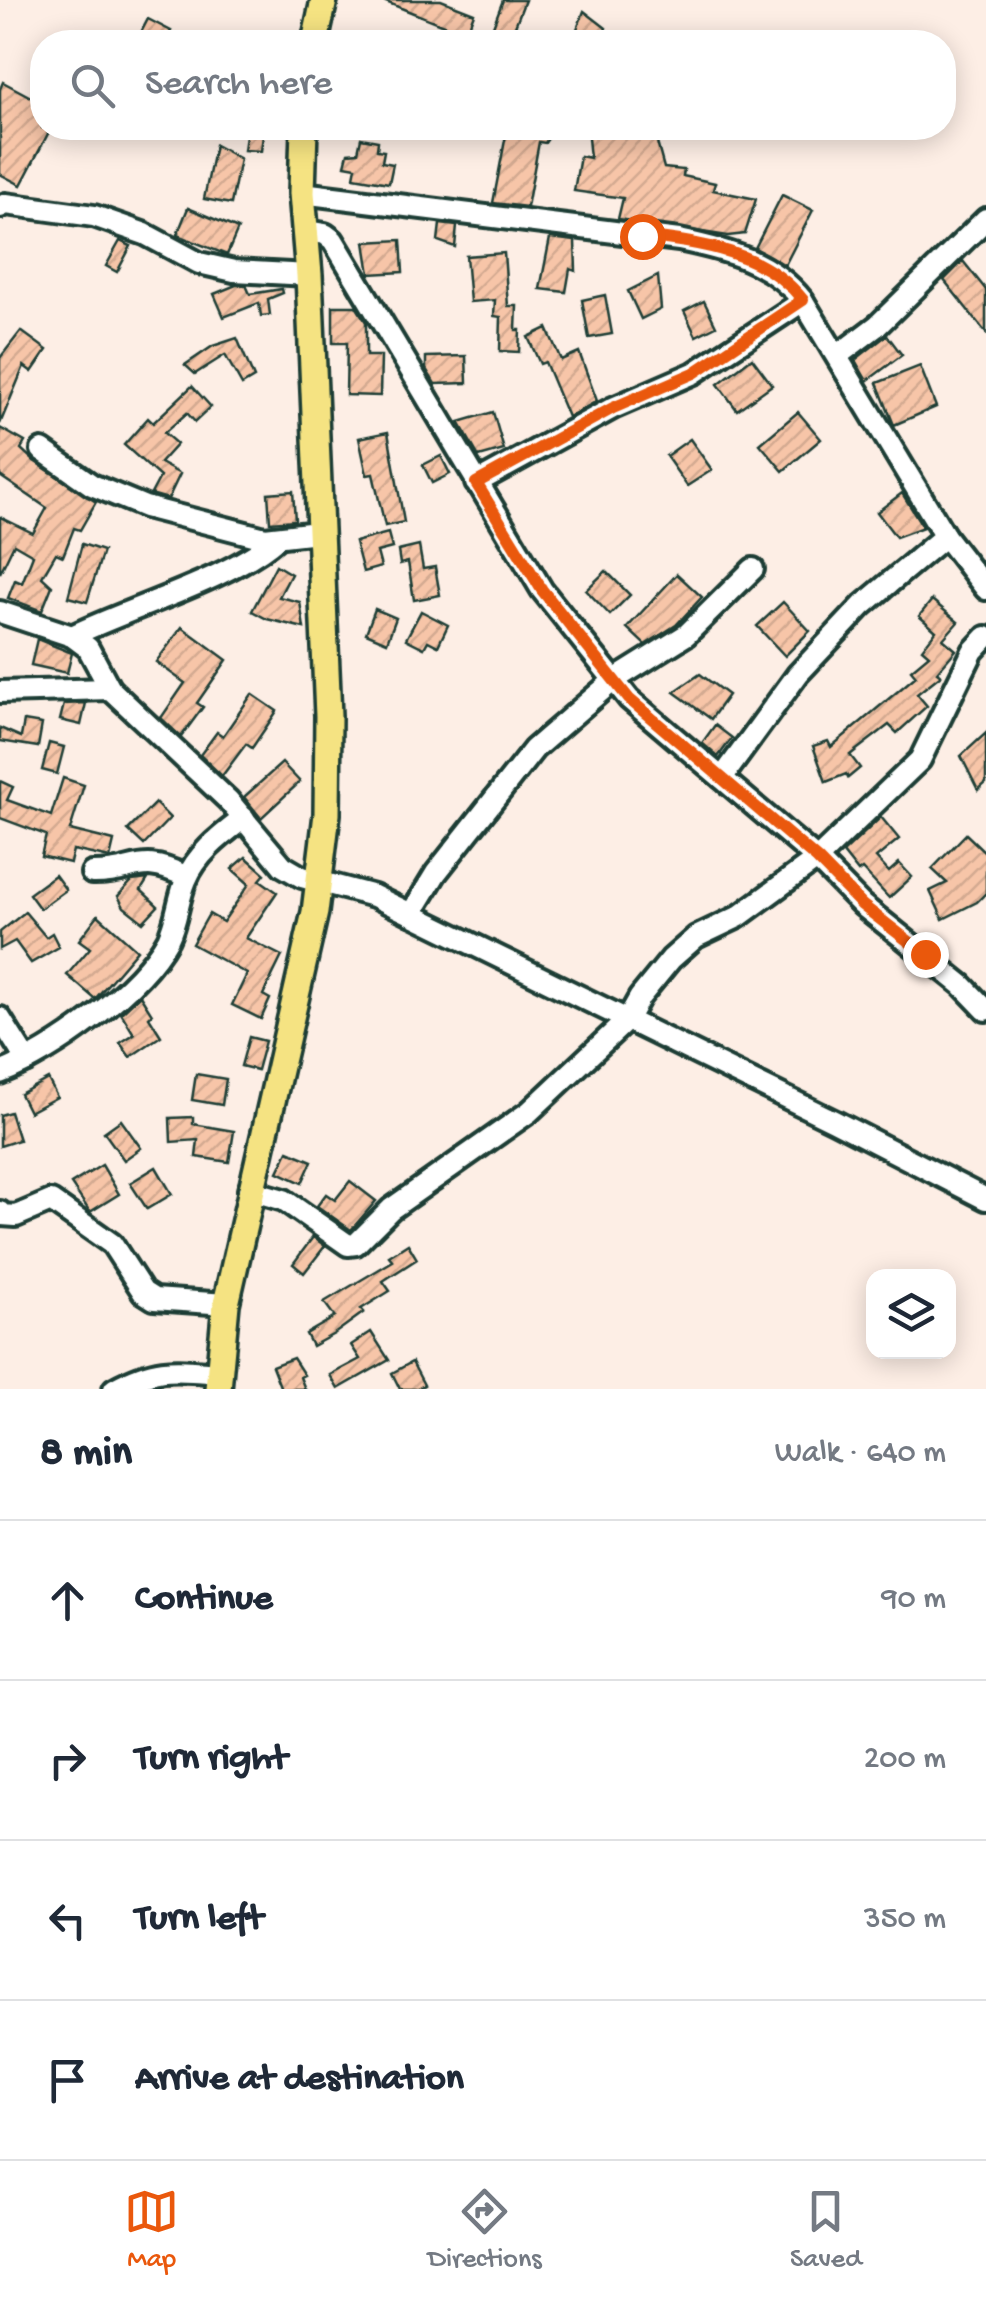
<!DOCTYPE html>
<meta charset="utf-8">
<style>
:root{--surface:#fff;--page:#f2f2f3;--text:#1f2937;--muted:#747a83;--line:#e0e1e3;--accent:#ea580c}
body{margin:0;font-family:"Gochi Hand",sans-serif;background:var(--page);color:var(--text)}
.controls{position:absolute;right:30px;bottom:30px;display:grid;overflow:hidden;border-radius:20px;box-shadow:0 5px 25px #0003}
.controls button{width:90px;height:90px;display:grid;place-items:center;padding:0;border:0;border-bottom:2px solid var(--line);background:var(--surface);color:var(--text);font:50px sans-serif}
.stop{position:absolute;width:30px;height:30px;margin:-22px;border:8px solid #ea580c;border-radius:50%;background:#fff}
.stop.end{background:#ea580c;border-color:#fff;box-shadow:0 2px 10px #0008}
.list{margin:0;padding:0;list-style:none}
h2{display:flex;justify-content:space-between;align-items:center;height:130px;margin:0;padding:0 40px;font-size:42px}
h2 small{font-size:32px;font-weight:400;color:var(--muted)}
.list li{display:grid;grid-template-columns:65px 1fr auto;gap:30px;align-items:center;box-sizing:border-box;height:160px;padding:0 40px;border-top:2px solid var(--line)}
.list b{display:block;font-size:38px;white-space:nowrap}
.list em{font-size:32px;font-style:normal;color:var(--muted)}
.icon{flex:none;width:55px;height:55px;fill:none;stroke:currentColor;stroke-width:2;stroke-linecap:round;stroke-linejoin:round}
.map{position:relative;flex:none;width:986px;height:1389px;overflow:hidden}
.search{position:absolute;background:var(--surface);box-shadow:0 5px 25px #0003;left:30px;right:30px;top:30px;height:110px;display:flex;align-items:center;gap:25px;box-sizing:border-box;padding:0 35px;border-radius:40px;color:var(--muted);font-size:38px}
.sheet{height:770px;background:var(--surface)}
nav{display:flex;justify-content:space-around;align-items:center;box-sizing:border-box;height:140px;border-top:2px solid var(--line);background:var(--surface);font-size:28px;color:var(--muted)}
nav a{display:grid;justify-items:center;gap:5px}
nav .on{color:var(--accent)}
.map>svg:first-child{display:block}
.building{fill:url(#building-hatch);stroke:#1f3d34;stroke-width:2.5}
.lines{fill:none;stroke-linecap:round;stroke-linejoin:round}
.minor-casing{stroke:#1f3d34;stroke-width:28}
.major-casing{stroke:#1f3d34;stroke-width:32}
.minor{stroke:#fff;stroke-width:20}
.major{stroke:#f5e382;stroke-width:25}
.route{stroke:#ea580c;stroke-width:12}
</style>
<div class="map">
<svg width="986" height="1389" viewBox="0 0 986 1389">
<defs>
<pattern id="building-hatch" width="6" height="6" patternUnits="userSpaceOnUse" patternTransform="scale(2.5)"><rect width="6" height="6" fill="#f7c5a8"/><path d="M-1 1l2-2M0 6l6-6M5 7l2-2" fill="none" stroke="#d3aa91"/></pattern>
</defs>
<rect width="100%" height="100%" fill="#fdeee5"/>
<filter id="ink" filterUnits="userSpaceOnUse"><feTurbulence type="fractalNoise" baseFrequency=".01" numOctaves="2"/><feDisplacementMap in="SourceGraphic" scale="20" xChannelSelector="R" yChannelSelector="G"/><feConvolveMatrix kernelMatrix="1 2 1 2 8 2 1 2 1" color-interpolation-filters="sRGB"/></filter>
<g filter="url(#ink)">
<!-- building -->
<g class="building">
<polygon points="381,0 441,0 474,13 466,34"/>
<polygon points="503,0 525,0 515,26 556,42 504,42 489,37"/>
<polygon points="584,11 606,28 601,42 572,42"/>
<polygon points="148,19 171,31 165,42 136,42"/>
<polygon points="3,82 42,103 42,128 51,128 21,185 0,174 0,89"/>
<polygon points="247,128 264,128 261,151 244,150"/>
<polygon points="493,128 555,128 545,143 539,142 527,207 493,203 506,135"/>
<polygon points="587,128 653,128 664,168 684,170 683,176 715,183 713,190 756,199 745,234 728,236 618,219 623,198 574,191 580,156 590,158"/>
<polygon points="361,138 378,141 377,150 384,151 382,162 393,164 389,183 354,177 356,167 345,165 348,153 358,152"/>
<polygon points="215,145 240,159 231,204 204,199"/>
<polygon points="782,195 813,210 785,265 755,248"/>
<polygon points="188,208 238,229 227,255 177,235"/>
<polygon points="440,224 457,226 455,247 438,241"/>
<polygon points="550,238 575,241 576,271 570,269 566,292 540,289"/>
<polygon points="401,240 403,272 370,274 365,242"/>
<polygon points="120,241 131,246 117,272 106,266"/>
<polygon points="504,253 508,306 517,306 516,330 520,330 519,352 500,351 501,317 494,316 495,300 470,302 466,256"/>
<polygon points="963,261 986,290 986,333 944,280"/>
<polygon points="658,276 661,309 641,319 628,291"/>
<polygon points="236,285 246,285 250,294 282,289 283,293 268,299 270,315 261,316 259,303 224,317 214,294"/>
<polygon points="605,295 612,334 589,338 582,300"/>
<polygon points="704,301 716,326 696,336 684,311"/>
<polygon points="333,306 356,306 366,322 366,356 381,356 380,396 346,395 347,343 333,343"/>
<polygon points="547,328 561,360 579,352 597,401 568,417 545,362 540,364 528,337"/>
<polygon points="21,331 47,350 32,372 24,366 0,424 0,358"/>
<polygon points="887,335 902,355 867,381 855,360"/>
<polygon points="237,338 254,378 242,385 225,355 195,374 185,365 213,346"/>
<polygon points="466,356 467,383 435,384 426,369 426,357"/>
<polygon points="752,358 772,385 737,410 718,384"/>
<polygon points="920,366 936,407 894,425 877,383"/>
<polygon points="192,386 211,407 195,422 187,413 164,433 177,444 160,463 180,474 168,499 154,495 151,494 160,477 124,445 148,418 153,423"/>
<polygon points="493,412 504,450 479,457 459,422"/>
<polygon points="798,412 821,439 783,471 760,444"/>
<polygon points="0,428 25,442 21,449 34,461 96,502 80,530 74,528 63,556 56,553 42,577 52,586 42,611 8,598 15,580 22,583 33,555 14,544 0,573 0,517 33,533 47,508 0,476"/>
<polygon points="388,432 404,522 385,526 373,474 367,475 359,438"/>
<polygon points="690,439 712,470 687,486 666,456"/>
<polygon points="441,456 450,474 432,483 423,465"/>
<polygon points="293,491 295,520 270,522 268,493"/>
<polygon points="902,493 923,527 896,537 877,512"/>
<polygon points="388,533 392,548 377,552 381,567 363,572 355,542"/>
<polygon points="82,544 103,551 87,602 68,597"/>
<polygon points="419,546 423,569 435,567 440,595 414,600 408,562 400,564 398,551"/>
<polygon points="276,565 291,574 279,597 300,602 304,628 267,619 252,611"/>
<polygon points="606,571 630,595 610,615 586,590"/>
<polygon points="677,574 702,597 676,625 645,645 627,628"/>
<polygon points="932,600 958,622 943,639 956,650 937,672 941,675 917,694 927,706 897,733 889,725 850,755 860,768 848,778 846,774 826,782 813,746 828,741 831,747 916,676 911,670 929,655 922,649 936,631 919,616"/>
<polygon points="783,602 810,631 785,656 757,626"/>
<polygon points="375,609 396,618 387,642 366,633"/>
<polygon points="421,611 448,625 438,646 428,641 424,648 406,639"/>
<polygon points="182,627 227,660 197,703 203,707 181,737 161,718 185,683 156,662"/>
<polygon points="37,639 72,653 67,673 31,665"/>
<polygon points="700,674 728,695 711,719 674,692"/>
<polygon points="252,694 277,711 252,748 246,744 222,776 200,755 217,732 223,736"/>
<polygon points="86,703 81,725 60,720 64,704"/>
<polygon points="24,721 42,724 38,747 0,741 0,728 21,737"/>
<polygon points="715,725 732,738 718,757 702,743"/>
<polygon points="986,733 986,783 978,790 961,756"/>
<polygon points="49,743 64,747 57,774 42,770"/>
<polygon points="282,763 300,782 261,818 244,797"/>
<polygon points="63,778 84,785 70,830 114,841 110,858 73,850 70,863 41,856 46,835 0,818 0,781 13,787 7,800 51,816"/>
<polygon points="155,803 170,818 144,845 128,830"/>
<polygon points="881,817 899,839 876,858 889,872 899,863 912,877 889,898 862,869 858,872 843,853"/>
<polygon points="966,834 986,853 986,893 977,902 943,919 930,891 947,883 932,869"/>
<polygon points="246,857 265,874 260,880 277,892 246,938 282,956 263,995 270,999 261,1019 232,1005 247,974 192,944 209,914 223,922 249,884 232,869"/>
<polygon points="55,875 66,890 40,909 29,894"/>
<polygon points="148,879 141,890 158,906 143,922 124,907 118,896 132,881"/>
<polygon points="25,912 46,937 52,933 59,947 31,963 15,941 0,949 0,932"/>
<polygon points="98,915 137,950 95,999 67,975 90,948 79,940"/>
<polygon points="140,995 152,1014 149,1017 161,1036 130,1057 120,1043 134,1034 121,1013"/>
<polygon points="249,1037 265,1041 257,1070 241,1066"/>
<polygon points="196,1074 226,1079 222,1105 192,1100"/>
<polygon points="48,1079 57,1097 29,1112 20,1094"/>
<polygon points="10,1112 19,1140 0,1146 0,1115"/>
<polygon points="193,1117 193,1124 234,1131 229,1162 196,1157 198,1140 171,1142 170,1118"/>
<polygon points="121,1120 141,1148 124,1160 104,1132"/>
<polygon points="288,1151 312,1161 302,1183 278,1172"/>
<polygon points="102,1165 119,1194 90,1212 71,1184"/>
<polygon points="156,1167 172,1194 147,1209 130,1183"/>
<polygon points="350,1181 376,1201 351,1230 317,1206 326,1194 335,1200"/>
<polygon points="313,1237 325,1246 304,1273 293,1264"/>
<polygon points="408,1244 417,1259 383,1281 390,1291 361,1309 364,1312 334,1334 312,1346 306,1334 335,1317 324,1302 393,1261 389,1256"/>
<polygon points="371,1332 389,1360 338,1389 330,1375 360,1359 351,1345"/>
<polygon points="293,1358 304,1375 300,1377 305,1389 281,1389 272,1366"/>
<polygon points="412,1362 424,1385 417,1389 400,1389 392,1373"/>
</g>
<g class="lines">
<!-- minor casing -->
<g class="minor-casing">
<g id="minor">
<path d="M 302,193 L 679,240 C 727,250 772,261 803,301 L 945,536 L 986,589"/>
<polyline points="0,207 6,204 94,216 145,234 199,263 234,271 309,275"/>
<polyline points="307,231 325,234 333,240 542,590 629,699 817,859 862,905 962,985 986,1010"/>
<polyline points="837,356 878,325 986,219"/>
<polyline points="42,450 92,485 145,507 265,538 318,532"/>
<polyline points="476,483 613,408 694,373 803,301"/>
<polyline points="0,612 72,636 88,648 110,689 228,800 283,866 302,877 374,896 411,914 834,1121 986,1199"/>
<path d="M 72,636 C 131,607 231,579 277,538"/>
<polyline points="0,692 110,689"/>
<polyline points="722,778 798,674 863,605 945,536"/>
<path d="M 92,873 C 138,874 137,852 187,877"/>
<polyline points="411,914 436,873 534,749 614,680 686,635 753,569"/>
<polyline points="0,1018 27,1061"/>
<path d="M 0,1073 C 54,1052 140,990 168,939 C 177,921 178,899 186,880 C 197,853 222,835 244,818"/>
<polyline points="249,1190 284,1200 348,1245 356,1244 391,1209 529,1112 627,1020 640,997 671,959 696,937 738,917 817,859 920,760 973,651 986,637"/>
<polyline points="0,1212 2,1215 16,1216 51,1201 112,1244 143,1292 154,1299 226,1304"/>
<path d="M 114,1389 C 156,1366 173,1369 219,1373"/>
</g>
</g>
<!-- major casing -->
<g class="major-casing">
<g id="major">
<polyline points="315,42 324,0"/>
<polyline points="218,1389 226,1304 315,912 327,814 328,716 309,275 302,193 304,128"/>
</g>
</g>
<!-- minor -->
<use href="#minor" class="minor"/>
<!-- major -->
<use href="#major" class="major"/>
</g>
</g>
<g class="lines" filter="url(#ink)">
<!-- route -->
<path class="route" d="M 642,236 C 701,243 764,251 803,300 L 694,373 L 613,408 L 476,483 L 542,590 L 629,699 L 817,859 L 862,905 L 925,954"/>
</g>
</svg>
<div class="controls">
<button><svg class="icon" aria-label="layers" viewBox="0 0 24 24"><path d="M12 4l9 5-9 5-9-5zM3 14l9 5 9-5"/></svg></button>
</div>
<div class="stop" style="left:642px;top:236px"></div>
<div class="stop end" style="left:925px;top:954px"></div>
<div class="search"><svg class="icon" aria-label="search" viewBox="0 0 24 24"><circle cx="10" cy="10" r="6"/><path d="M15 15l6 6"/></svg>Search here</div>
</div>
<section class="sheet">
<h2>8 min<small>Walk · 640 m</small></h2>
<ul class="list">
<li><svg class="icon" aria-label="ahead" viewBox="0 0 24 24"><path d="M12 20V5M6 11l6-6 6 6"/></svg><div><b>Continue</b></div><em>90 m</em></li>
<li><svg class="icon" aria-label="right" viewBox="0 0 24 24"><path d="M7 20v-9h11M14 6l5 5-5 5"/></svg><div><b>Turn right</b></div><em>200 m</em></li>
<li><svg class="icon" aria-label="left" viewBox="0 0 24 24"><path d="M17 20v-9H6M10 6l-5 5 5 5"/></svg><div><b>Turn left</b></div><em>350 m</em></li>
<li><svg class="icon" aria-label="arrive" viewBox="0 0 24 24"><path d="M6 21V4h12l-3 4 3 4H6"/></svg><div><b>Arrive at destination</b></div></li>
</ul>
</section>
<nav>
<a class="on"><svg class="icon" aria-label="map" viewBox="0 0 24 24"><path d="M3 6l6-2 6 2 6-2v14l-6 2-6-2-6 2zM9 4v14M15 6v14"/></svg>Map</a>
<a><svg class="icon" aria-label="directions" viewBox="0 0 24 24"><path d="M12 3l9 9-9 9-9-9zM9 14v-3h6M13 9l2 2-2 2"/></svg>Directions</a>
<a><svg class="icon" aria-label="saved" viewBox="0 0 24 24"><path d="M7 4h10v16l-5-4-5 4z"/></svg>Saved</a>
</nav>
